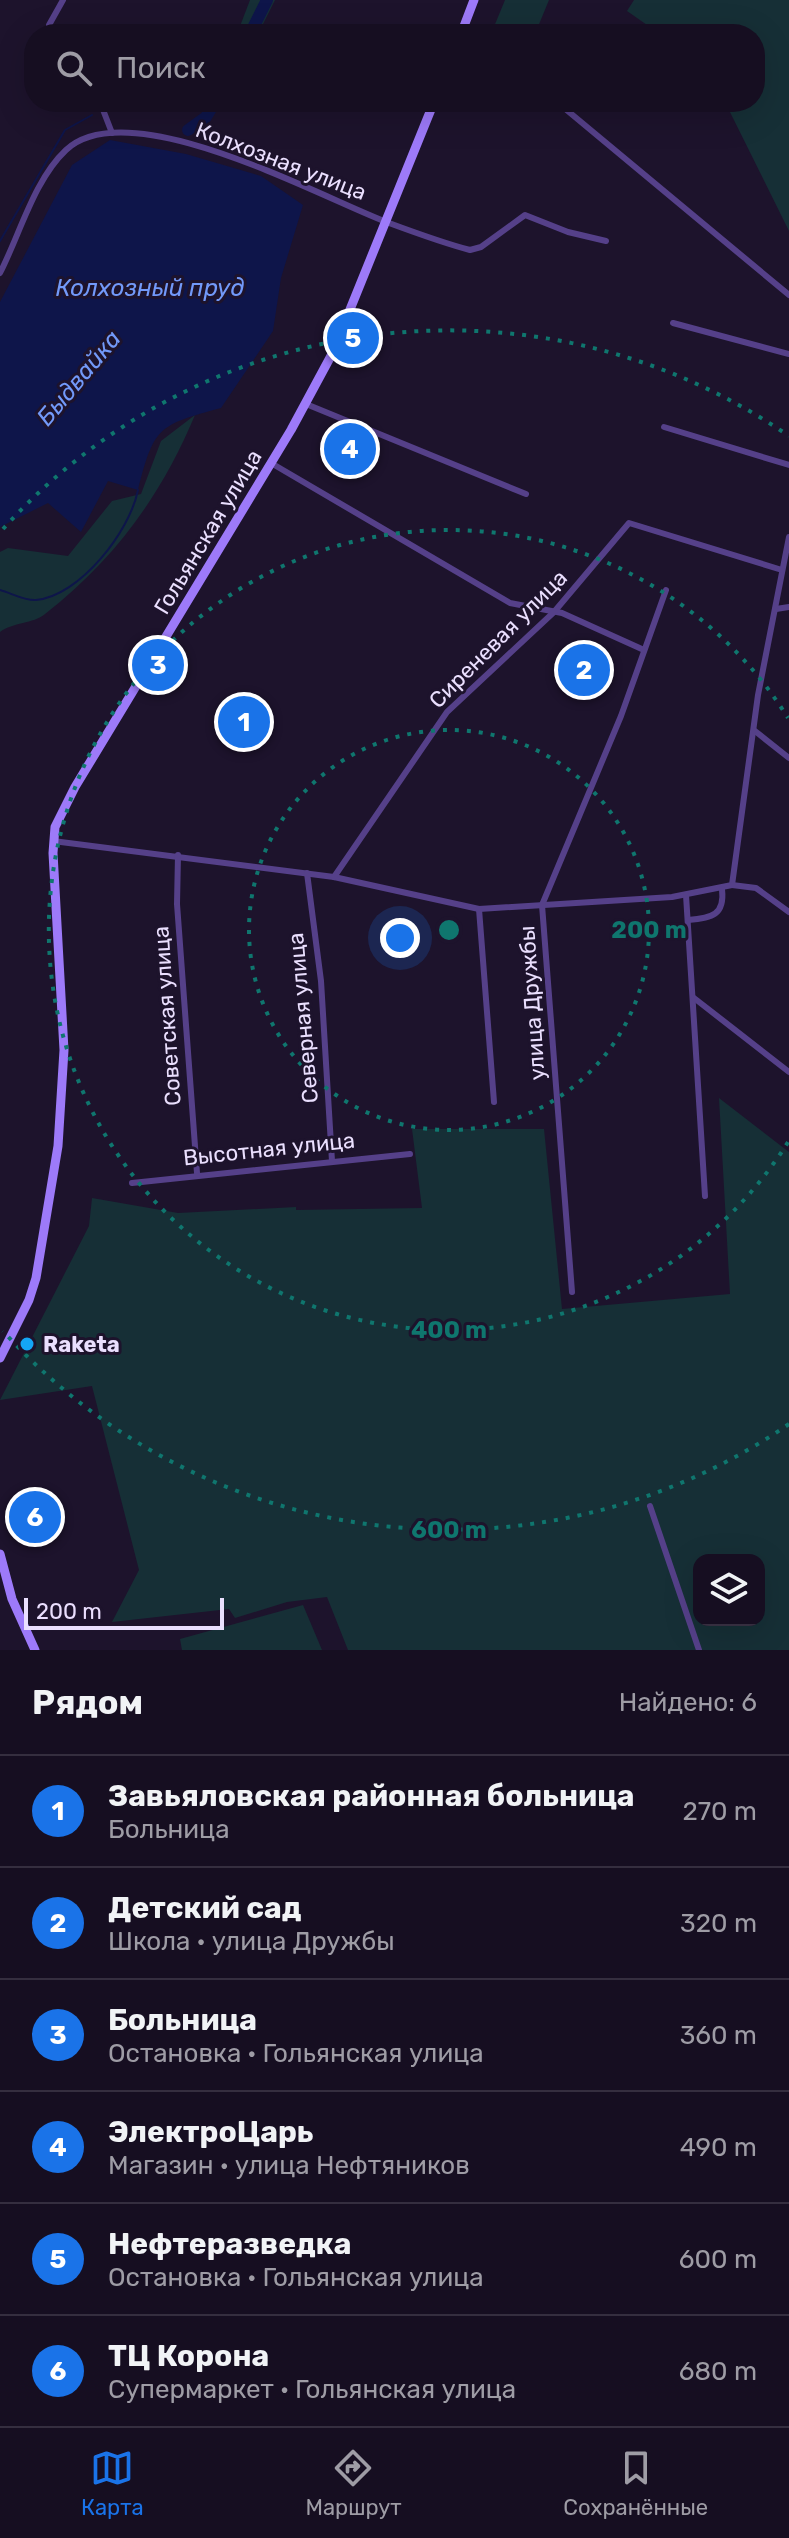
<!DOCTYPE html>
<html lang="ru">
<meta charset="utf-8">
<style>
:root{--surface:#160e21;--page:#1f172a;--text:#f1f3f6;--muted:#9e9ca5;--line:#352e3f;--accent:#1a73e8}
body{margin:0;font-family:Rubik,sans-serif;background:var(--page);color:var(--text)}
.controls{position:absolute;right:24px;bottom:24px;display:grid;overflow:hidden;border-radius:16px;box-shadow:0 8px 32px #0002}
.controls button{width:72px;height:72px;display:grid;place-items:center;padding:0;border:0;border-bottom:2px solid var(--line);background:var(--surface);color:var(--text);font:40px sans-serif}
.scale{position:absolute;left:24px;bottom:20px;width:200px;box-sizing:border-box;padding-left:8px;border:4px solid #eadffe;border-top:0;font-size:22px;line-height:28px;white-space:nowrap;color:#eadffe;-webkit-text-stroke:6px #1d132c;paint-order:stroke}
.you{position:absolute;left:400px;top:938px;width:28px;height:28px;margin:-20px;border:6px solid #fff;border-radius:50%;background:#1a73e8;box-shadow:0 0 0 12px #1a73e833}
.badge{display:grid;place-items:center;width:52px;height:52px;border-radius:50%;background:var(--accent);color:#fff;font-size:26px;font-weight:700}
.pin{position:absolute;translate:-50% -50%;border:4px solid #fff;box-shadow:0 2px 8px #0006}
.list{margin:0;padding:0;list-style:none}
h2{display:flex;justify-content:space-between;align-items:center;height:104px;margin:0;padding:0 32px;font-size:34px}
h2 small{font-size:26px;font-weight:400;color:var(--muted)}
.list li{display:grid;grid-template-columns:52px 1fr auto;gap:24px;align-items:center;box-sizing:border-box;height:112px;padding:0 32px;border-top:2px solid var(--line)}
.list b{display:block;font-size:30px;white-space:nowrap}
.list p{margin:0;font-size:26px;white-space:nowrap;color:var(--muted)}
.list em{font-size:26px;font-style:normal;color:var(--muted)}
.icon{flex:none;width:44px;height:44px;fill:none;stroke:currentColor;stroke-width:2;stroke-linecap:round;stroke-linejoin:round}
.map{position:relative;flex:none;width:789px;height:1650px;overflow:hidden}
.search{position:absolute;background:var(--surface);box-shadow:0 8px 32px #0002;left:24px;right:24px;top:24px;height:88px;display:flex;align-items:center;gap:20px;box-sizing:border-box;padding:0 28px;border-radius:32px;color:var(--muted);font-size:30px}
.sheet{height:776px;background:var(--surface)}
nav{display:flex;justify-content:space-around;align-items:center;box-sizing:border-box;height:112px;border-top:2px solid var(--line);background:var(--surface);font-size:22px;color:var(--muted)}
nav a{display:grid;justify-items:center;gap:4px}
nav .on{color:var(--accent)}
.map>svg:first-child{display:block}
.green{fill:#162f36;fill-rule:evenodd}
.water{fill:#0e154a}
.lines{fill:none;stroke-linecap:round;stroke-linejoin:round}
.stream{stroke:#0e154a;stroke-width:2}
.river{stroke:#0e154a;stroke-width:12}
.minor{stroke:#554089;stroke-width:6}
.secondary{stroke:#9d7af9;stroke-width:9}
.ring{fill:none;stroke:#0f766e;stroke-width:4;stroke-dasharray:4 8}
.poi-dot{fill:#14a6f5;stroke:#1d132c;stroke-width:3}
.labels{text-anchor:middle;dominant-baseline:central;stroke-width:6;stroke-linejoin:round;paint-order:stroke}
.street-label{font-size:22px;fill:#eadffe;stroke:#1d132c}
.poi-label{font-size:22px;font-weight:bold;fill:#eadffe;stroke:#1d132c;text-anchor:start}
.water-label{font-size:24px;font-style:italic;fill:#7299f9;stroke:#1d132c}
.centre{fill:#0f766e;stroke:#1d132c;stroke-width:4}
.ring-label{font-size:24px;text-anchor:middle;font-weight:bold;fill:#0f766e;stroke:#1d132c;stroke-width:6;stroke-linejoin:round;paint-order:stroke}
</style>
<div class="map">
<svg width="789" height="1650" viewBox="0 0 789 1650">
<rect width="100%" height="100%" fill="#1d132c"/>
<!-- green -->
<g class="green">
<polygon points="250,0 275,0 258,34 237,34"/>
<polygon points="505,0 549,0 535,34 491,34"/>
<polygon points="634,0 789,0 789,231 725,102 755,102 755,34 660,34 627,11"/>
<path d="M 195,415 C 161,496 115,559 45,614 C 33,624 13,622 0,632 L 0,552 L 8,548 L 68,556 L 112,501 L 141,494 L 161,441 Z"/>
<path d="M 719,1098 L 789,1152 L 789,1650 L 348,1650 L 327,1597 L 287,1602 L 235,1618 L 229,1609 L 112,1622 L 139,1570 L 92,1386 L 0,1400 L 89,1226 L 92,1198 L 178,1213 L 296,1207 L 296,1210 L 422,1208 L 412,1129 L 544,1129 L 562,1309 L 730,1294 ZM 699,1560 L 759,1560 L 759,1620 L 699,1620 Z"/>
<polygon points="303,1605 322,1650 182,1650 180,1639"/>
</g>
<!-- water -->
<path class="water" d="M 110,140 L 186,154 L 261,176 L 303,205 L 281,278 L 273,331 L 221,408 C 158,425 154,427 138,490 L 108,481 L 81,532 L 48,503 L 0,527 L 0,302 L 72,165 Z"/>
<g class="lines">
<!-- stream -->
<g class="stream">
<polyline points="109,106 117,102"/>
<polyline points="0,241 65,130 92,115"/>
<path d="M 0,590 C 11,593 25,601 36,600 C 80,596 130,531 138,490"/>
</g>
<!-- river -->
<g class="river">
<polyline points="250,34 267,0"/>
<polyline points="188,130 206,117 215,102"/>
</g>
<!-- minor -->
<g class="minor">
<polyline points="50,34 49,25 63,0"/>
<polyline points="100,102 112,133"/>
<polyline points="557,102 789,295"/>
<path d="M 0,273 C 20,234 34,180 66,150 C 129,91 322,198 389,223 C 416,233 443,243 470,250 L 481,247 L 525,215 L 568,232 L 606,241"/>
<polyline points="673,323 789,354"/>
<polyline points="306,404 526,494"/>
<polyline points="664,427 789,465"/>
<polyline points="271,463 510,603 562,613 644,650"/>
<polyline points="776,609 789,607"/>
<polyline points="755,731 789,758"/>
<polyline points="53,841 334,877 479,909 672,897 732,885 758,695 789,537"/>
<polyline points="178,855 177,904 197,1173"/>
<polyline points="307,873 321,981 332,1161"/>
<polyline points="334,877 447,712 554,612 629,523 782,570"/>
<polyline points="732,885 756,888 789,912"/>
<polyline points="686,895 705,1196"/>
<polyline points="479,909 494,1102"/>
<path d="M 688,920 C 712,918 725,915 722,889"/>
<polyline points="694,998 789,1072"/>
<polyline points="132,1183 410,1154"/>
<polyline points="572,1292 542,905 621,716 666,590"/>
<polyline points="650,1506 699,1650"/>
</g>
<!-- secondary -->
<g class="secondary">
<polyline points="461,34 474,0"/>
<polyline points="0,1358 29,1300 36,1278 58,1146 64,1050 53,853 55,827 75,787 291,430 332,354 434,102"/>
<polyline points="0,1554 12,1599 35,1650"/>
</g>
</g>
<!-- distance rings -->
<g class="ring">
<circle cx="449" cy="930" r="200"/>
<path d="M788 1142A400 400 0 1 1 788 718"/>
<path d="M789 1424A600 600 0 0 1 3 1331M3 529A600 600 0 0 1 789 436"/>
</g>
<!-- markers -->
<circle class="poi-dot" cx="27" cy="1344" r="8"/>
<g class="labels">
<!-- street labels -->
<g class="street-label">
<text transform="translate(281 161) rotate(21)">Колхозная улица</text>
<text transform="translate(208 532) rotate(-59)">Гольянская улица</text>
<text transform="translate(498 639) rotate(-45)">Сиреневая улица</text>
<text transform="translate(532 1003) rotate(-94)">улица Дружбы</text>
<text transform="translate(167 1016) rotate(-94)">Советская улица</text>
<text transform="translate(303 1018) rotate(-95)">Северная улица</text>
<text transform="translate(269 1149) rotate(-6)">Высотная улица</text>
</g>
<!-- poi labels -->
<g class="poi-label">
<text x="43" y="1344">Raketa</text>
</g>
<!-- water labels -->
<g class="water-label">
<text x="150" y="288">Колхозный пруд</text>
<text transform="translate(79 378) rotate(-50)">Быдвайка</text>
</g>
</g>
<circle cx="449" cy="930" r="12" class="centre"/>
<g class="ring-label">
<text x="649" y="938">200 m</text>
<text x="449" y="1338">400 m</text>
<text x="449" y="1538">600 m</text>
</g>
</svg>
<div class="controls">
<button><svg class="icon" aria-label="layers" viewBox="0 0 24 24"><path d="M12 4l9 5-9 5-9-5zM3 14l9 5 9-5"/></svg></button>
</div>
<div class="scale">200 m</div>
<div class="you"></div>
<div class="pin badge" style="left:244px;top:722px">1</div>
<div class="pin badge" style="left:584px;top:670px">2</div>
<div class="pin badge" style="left:158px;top:665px">3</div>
<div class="pin badge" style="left:350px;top:449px">4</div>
<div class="pin badge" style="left:353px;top:338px">5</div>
<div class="pin badge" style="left:35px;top:1517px">6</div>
<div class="search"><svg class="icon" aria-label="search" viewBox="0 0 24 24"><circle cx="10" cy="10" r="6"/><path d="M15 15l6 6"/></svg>Поиск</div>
</div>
<section class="sheet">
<h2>Рядом<small>Найдено: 6</small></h2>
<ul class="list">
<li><span class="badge">1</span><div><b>Завьяловская районная больница</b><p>Больница</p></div><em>270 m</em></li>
<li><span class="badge">2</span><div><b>Детский сад</b><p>Школа · улица Дружбы</p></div><em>320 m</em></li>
<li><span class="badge">3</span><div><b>Больница</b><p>Остановка · Гольянская улица</p></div><em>360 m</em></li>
<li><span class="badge">4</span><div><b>ЭлектроЦарь</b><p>Магазин · улица Нефтяников</p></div><em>490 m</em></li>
<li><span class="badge">5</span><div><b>Нефтеразведка</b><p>Остановка · Гольянская улица</p></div><em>600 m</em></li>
<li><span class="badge">6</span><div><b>ТЦ Корона</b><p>Супермаркет · Гольянская улица</p></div><em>680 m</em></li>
</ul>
</section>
<nav>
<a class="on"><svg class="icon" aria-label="map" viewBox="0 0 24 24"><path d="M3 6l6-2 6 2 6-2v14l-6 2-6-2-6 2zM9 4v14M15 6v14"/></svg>Карта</a>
<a><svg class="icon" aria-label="directions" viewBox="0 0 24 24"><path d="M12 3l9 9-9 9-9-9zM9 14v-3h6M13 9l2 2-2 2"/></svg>Маршрут</a>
<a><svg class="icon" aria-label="saved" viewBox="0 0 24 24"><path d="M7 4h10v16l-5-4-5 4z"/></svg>Сохранённые</a>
</nav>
